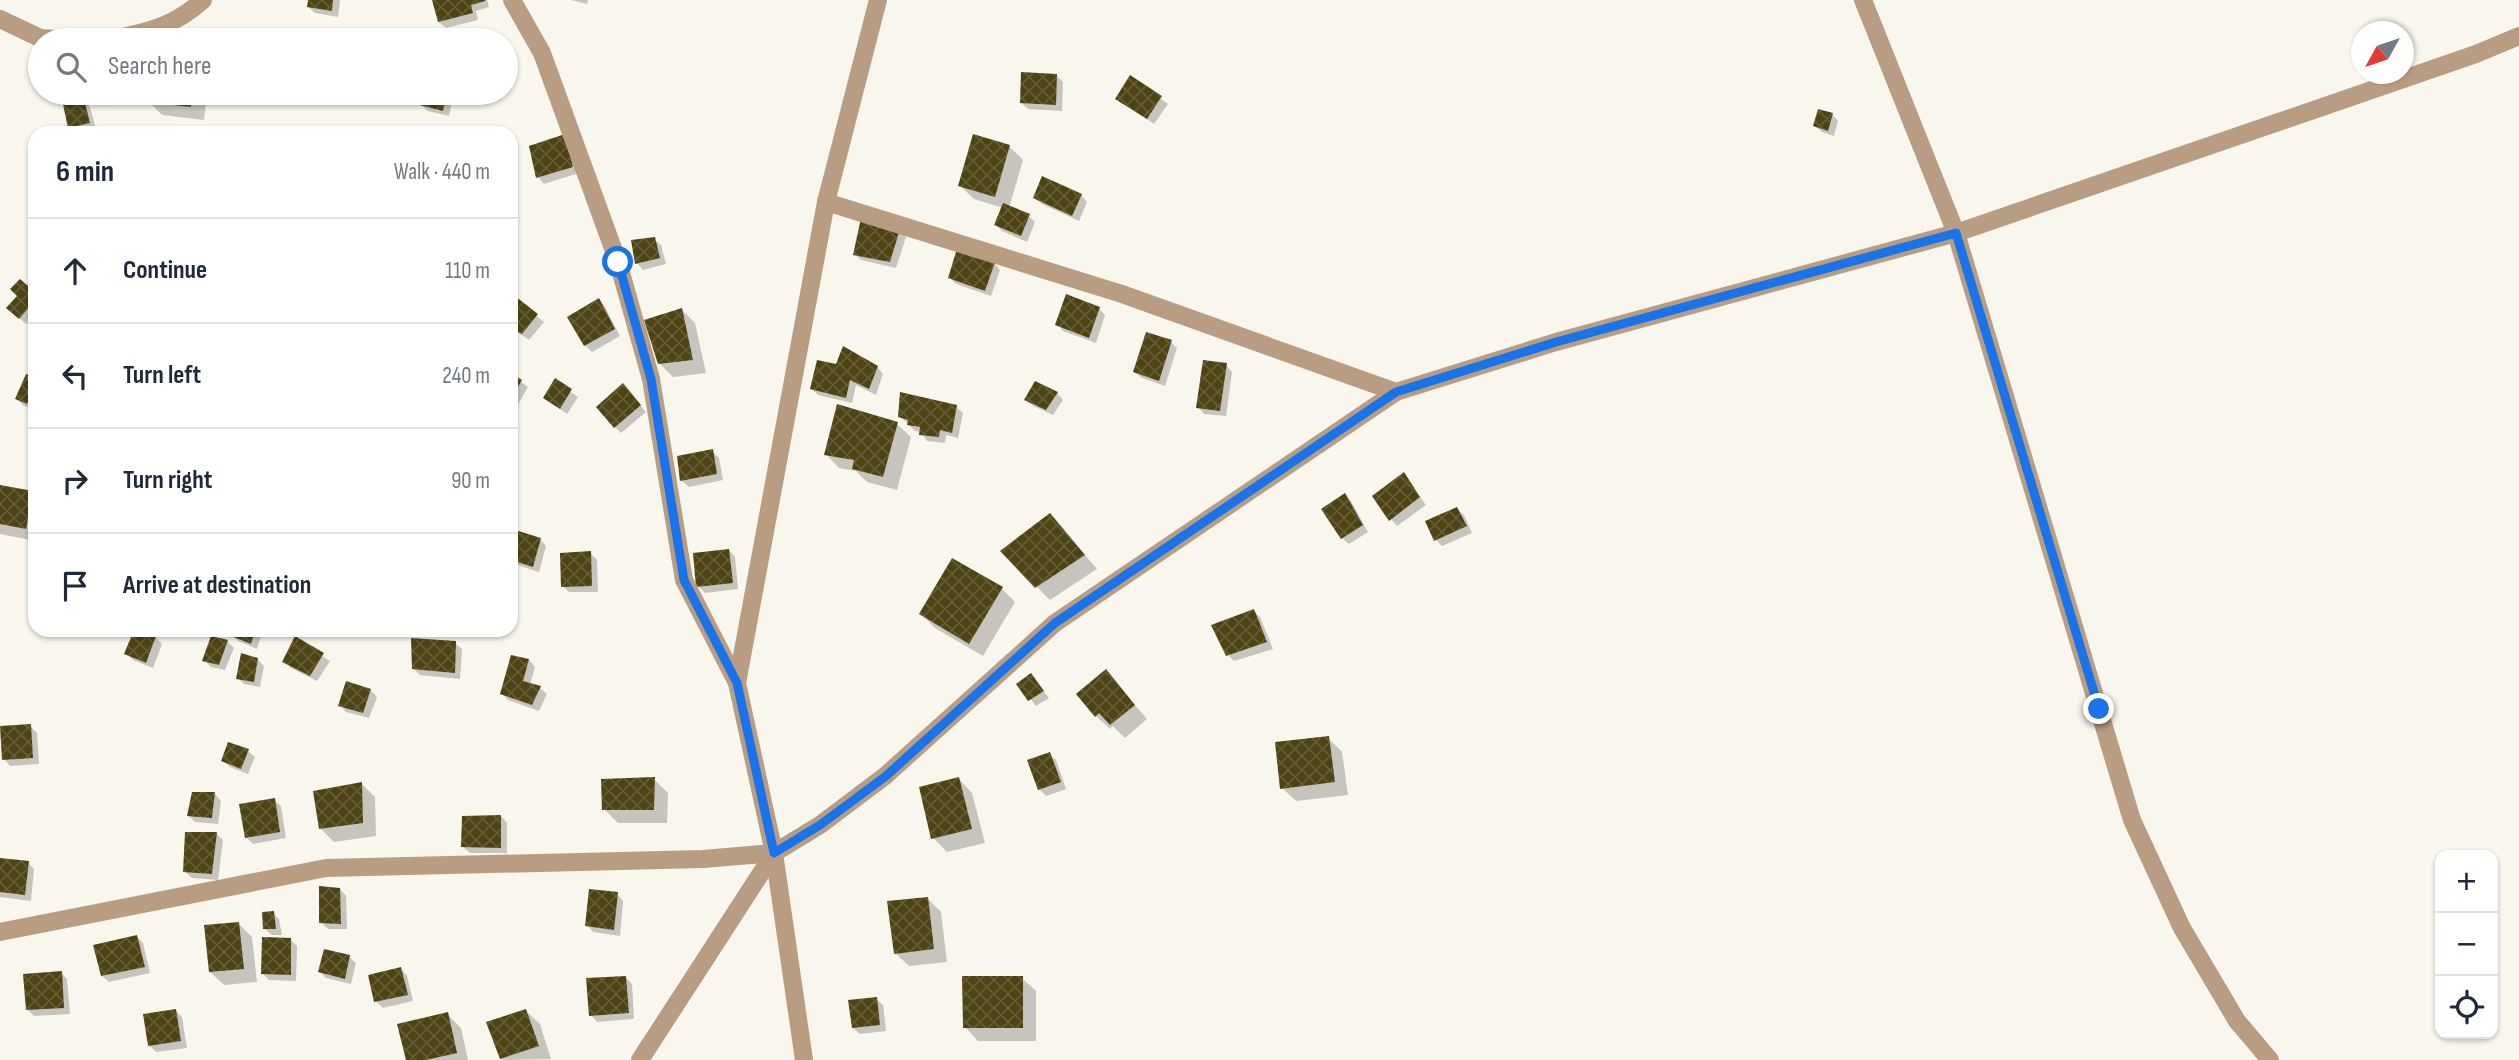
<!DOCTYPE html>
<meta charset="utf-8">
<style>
:root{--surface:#fff;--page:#f6f6f7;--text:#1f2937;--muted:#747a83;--line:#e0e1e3}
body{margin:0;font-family:"Sofia Sans Condensed",sans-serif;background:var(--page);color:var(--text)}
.controls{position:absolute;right:21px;bottom:21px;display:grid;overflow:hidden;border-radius:14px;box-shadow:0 2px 5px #0004}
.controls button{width:63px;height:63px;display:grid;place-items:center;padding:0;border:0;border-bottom:2px solid var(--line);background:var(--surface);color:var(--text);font:35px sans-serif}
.compass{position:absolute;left:2351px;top:21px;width:63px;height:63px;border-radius:50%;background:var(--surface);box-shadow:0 2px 5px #0004;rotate:230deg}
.stop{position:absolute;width:21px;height:21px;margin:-16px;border:5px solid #1a73e8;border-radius:50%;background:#fff}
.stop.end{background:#1a73e8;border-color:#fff;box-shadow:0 2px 7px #0008}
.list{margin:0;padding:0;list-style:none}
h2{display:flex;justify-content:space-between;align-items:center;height:91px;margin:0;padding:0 28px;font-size:30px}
h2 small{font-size:23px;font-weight:400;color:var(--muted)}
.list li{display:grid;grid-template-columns:46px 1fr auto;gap:21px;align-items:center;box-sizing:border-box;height:105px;padding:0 28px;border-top:2px solid var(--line)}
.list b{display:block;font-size:26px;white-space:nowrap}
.list em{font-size:23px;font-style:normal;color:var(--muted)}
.icon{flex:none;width:38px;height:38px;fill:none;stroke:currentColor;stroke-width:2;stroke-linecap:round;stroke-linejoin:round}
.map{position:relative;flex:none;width:2519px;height:1060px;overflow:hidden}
.search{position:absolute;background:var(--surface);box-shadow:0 2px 5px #0004;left:28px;top:28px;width:490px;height:77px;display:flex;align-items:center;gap:18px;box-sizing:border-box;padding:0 24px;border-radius:38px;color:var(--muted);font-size:26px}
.panel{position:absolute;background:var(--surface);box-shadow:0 2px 5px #0004;left:28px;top:126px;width:490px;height:511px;border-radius:21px}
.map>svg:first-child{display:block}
.shadow{fill:#0003}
.building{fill:url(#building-cross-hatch)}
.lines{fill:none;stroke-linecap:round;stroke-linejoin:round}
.minor{stroke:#b89d82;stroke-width:18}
.route{stroke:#1a73e8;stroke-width:9}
</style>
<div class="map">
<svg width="2519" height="1060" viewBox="0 0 2519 1060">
<defs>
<pattern id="building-cross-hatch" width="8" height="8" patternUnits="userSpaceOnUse" patternTransform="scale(1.75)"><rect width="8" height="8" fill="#4e4313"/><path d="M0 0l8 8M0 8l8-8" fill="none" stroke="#655c36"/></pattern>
</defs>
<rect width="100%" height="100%" fill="#f8f6ed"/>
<!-- shadow -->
<g class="shadow">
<polygon points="309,0 340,0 338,17 315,13 308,7"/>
<polygon points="433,0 487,0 489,7 476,11 478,20 446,28 439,22"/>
<polygon points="571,0 588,0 587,4"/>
<polygon points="235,35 242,40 231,40"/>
<polygon points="1056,75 1063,82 1062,111 1028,109 1021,103"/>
<polygon points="1130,77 1168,104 1154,124 1117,99"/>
<polygon points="149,93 207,93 204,120 162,115 148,101"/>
<polygon points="424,93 449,93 453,97 449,116 428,111 421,105"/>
<polygon points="84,101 90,107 96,129 75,133 70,128"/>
<polygon points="1832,114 1838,121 1834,136 1822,132 1815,126"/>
<polygon points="565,136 579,173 544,184 538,177"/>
<polygon points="1009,146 1023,160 1009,208 1029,216 1035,222 1027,242 1002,231 996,225 1003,208 974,199 960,186"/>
<polygon points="1081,195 1087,202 1079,221 1042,204 1035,198"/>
<polygon points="900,231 906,237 896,268 861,260 854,254"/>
<polygon points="654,239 661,245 666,264 643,270 637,263"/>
<polygon points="994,263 1000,270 991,296 956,284 950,278"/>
<polygon points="35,295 35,314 26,324 15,314"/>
<polygon points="512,296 544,322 529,340 511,328"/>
<polygon points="599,300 605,307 620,336 592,352 585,345"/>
<polygon points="1099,309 1105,315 1096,343 1063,331 1057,324"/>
<polygon points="682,310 695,323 706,373 673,377 659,363"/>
<polygon points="1171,342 1177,348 1165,386 1142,378 1135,372"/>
<polygon points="1226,365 1232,372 1226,416 1204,414 1198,407"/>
<polygon points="837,366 877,367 883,374 876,395 856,385 852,403 818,395 812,389"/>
<polygon points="511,375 528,387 517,406 511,403"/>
<polygon points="35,379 35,407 34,409 24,406 17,399"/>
<polygon points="555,381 578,397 567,414 545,398"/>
<polygon points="629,392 646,412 621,433 615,427"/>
<polygon points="1057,393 1063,400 1053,415 1033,406 1027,400"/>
<polygon points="956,407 963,413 958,438 946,435 945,443 927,441 921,432 915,431 900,416"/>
<polygon points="897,424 911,437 897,490 867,482 856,471 839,468 826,454"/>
<polygon points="712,451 719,458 723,480 689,487 682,481 679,458"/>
<polygon points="1404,475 1426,505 1397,526 1391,519"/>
<polygon points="0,487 32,493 35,496 35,541 0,534"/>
<polygon points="1345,495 1351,501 1368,532 1349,544 1342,538"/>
<polygon points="1457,509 1464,515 1472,533 1442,546 1436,540"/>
<polygon points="1063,529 1097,569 1050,600 1037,587"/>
<polygon points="513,532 540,539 546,546 539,572 511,563"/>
<polygon points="729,550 735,557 738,589 705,593 698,586"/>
<polygon points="590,553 597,560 598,592 569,592 562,586"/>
<polygon points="1002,589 1015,602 983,656 935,628 921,614"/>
<polygon points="1253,611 1260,617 1273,649 1234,661 1228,655"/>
<polygon points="115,630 131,630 128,636"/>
<polygon points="135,630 155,637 162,644 153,668 133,660 127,654"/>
<polygon points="232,630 263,630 257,649 238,641 231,635"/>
<polygon points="296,639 330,661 317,681 291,668 285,662"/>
<polygon points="227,641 234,648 225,670 211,667 204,660"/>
<polygon points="455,643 462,649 460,679 420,675 414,669"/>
<polygon points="257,659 264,666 260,687 244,684 238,678"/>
<polygon points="529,660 535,667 530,685 540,688 547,694 539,711 508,700 502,693"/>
<polygon points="1106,672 1147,719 1125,738 1113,726 1110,729 1096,716"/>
<polygon points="1031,675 1049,698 1036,706 1019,684"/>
<polygon points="370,690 377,697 369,718 346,712 340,705"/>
<polygon points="30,726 37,733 39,764 10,766 4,759"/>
<polygon points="1328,738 1342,752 1348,795 1296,801 1282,788"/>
<polygon points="248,751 255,757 248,774 230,767 223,760"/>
<polygon points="1049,754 1056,760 1066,789 1046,796 1039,789"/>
<polygon points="654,779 668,793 667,823 618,823 604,809"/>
<polygon points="959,779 972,793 985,843 947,852 933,838"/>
<polygon points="361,783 375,797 376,836 334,842 320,828"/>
<polygon points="215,794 221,801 218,824 195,822 189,816"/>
<polygon points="274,800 281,806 286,838 253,844 246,837"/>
<polygon points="501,816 507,823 507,853 470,853 463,847"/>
<polygon points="216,833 223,840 218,880 192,878 185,872"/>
<polygon points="0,859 28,863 34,869 31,901 0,897"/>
<polygon points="340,889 346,896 347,929 328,929 321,922"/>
<polygon points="617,894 623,901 620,936 593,932 587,925"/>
<polygon points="927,898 941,912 947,962 909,966 895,953"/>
<polygon points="273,913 279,919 282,935 272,935 265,929"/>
<polygon points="239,924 252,937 257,982 224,985 210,972"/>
<polygon points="137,937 143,943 150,973 109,982 102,976"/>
<polygon points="291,940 297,946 296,981 269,980 262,973"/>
<polygon points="349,957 356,963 351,984 326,978 320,972"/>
<polygon points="401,969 407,976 413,1001 383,1008 376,1001"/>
<polygon points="61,973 67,979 70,1014 34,1016 28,1010"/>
<polygon points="625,977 632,984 634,1019 597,1022 591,1015"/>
<polygon points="1022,978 1036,991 1036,1041 978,1041 965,1027"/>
<polygon points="876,999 883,1005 886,1031 860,1034 853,1028"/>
<polygon points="176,1011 182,1017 187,1048 156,1052 149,1045"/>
<polygon points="526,1011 540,1024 551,1059 503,1060 501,1058"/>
<polygon points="447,1014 461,1028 468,1060 408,1060"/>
</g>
<!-- building -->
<g class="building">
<polygon points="308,0 333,0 332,11 307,7"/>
<polygon points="432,0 485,0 485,1 471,5 473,13 438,22"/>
<polygon points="1021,72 1057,74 1056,105 1020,103"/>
<polygon points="1130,75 1162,96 1147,119 1115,99"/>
<polygon points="147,93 192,93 191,107 146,102"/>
<polygon points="422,93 447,93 443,111 420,105"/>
<polygon points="84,99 90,123 68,128 63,104"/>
<polygon points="1818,109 1833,113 1828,131 1813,126"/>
<polygon points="130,126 141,133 115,133 121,128"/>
<polygon points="565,134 573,167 536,178 529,146"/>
<polygon points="973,134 1010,145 995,197 958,186"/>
<polygon points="1042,176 1082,194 1072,216 1033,198"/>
<polygon points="1003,203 1030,214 1021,236 994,225"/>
<polygon points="861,218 900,229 890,262 853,255"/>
<polygon points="655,237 660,258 635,264 631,240"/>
<polygon points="957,249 995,262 985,291 948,278"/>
<polygon points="20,279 35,292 35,300 19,319 6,308 17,296 10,289"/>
<polygon points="511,293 538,314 522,334 511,328"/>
<polygon points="1066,294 1100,307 1089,338 1055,325"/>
<polygon points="599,298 615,329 584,346 567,317"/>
<polygon points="682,308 693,360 658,364 644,320"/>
<polygon points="1146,332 1172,340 1159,381 1133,372"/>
<polygon points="843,346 878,366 869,389 850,380 846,398 810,389 817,360 836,364"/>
<polygon points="1203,360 1227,363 1220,411 1196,408"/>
<polygon points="511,373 522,380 511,398"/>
<polygon points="26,374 35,377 35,385 27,404 15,399"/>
<polygon points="555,378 572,389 560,409 543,398"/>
<polygon points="1035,381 1058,392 1046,410 1024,400"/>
<polygon points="623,383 641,405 614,428 596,407"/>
<polygon points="900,392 957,405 952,433 940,430 939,437 919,435 920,427 907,425 908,420 898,417"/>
<polygon points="837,404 898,422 883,477 852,469 854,460 824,455"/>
<polygon points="713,449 717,474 680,481 677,456"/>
<polygon points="1404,472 1420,497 1389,521 1372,496"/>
<polygon points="0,485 33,491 26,529 0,524"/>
<polygon points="1345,493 1363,525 1341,539 1321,509"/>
<polygon points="1457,507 1467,526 1434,541 1425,521"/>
<polygon points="1050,513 1085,555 1035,588 1000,551"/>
<polygon points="512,529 541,538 533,567 511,560"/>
<polygon points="729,549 733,583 696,587 693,553"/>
<polygon points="591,551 592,586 561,587 560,553"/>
<polygon points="952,558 1003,587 969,644 919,614"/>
<polygon points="1254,609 1267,642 1226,656 1211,625"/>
<polygon points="134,630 142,630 156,636 146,663 124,654"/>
<polygon points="230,630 255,630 251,644 229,635"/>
<polygon points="211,636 228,640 219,665 202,661"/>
<polygon points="295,636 324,653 310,676 282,662"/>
<polygon points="411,638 456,641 455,673 412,669"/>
<polygon points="241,653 258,658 254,682 236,679"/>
<polygon points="511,655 529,659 523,681 541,686 532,705 500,694"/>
<polygon points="1106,669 1135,705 1110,725 1099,713 1095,717 1076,694"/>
<polygon points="1031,673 1044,691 1028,701 1016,684"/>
<polygon points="346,681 371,689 363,713 338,706"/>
<polygon points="31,724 33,758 2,760 0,726"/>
<polygon points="1329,736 1335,782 1280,789 1275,742"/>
<polygon points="228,742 249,749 241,769 221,761"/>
<polygon points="1050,752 1061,782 1038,790 1027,760"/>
<polygon points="655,777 654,810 602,810 601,779"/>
<polygon points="959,777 972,829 931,839 919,787"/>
<polygon points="362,782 363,823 319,829 313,791"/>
<polygon points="192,792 215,792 212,818 187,816"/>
<polygon points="275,798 280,832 245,838 239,804"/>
<polygon points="501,815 501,848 461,847 462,816"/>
<polygon points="185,832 217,832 212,874 183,872"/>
<polygon points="0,858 29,861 25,895 0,892"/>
<polygon points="319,886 340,888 341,924 319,923"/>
<polygon points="589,889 618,892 614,930 585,926"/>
<polygon points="928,897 934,949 894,954 887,901"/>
<polygon points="274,911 276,929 263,929 262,912"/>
<polygon points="239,922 244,969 209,972 204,925"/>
<polygon points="137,935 145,967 101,976 93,945"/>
<polygon points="262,937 291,938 291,975 261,974"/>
<polygon points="324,949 350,955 345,979 318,972"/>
<polygon points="401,967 408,995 374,1002 368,975"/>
<polygon points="62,971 64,1008 26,1010 23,974"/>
<polygon points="626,976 629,1013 589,1016 586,978"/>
<polygon points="962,976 1023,976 1023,1028 963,1028"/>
<polygon points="877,997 880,1025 852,1028 848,1000"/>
<polygon points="176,1009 181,1041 148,1046 143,1014"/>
<polygon points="526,1009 539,1046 500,1059 486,1022"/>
<polygon points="448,1012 457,1053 426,1060 406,1060 397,1024"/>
</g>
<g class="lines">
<!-- minor -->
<g class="minor">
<polyline points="512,0 542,53 618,262 651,379 684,580 737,683"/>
<polyline points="1863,0 1956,233 2132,820 2182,928 2237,1021 2270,1060"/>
<polyline points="0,19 40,38 68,40"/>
<path d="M 110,40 C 149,31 173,27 203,0"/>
<polyline points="826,202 1122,294 1396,392"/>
<polyline points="0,932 326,868 703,859 774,853"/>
<polyline points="640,1060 774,853 820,825 885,776 1055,623 1396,392 1556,342 1956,233 2476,54 2519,36"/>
<polyline points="804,1060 774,853 737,683 826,202 878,0"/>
</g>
</g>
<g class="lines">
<!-- route -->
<polyline class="route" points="618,262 651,379 684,580 737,683 774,853 820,825 886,776 1055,623 1396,392 1556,342 1956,233 2099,709"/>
</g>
</svg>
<div class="controls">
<button>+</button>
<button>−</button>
<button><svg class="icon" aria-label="locate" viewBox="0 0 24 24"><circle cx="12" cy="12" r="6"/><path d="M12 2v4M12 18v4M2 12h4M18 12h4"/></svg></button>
</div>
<svg class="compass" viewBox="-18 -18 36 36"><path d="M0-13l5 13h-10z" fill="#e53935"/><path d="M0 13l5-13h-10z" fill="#747a83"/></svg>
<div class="stop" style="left:618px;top:262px"></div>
<div class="stop end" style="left:2099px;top:709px"></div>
<div class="search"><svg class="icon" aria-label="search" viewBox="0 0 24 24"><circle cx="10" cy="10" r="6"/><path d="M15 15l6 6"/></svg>Search here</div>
<section class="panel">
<h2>6 min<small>Walk · 440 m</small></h2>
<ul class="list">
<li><svg class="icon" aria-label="ahead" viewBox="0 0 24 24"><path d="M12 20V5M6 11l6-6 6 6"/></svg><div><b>Continue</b></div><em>110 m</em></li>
<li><svg class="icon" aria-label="left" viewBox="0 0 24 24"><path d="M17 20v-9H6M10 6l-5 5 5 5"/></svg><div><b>Turn left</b></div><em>240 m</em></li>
<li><svg class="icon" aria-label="right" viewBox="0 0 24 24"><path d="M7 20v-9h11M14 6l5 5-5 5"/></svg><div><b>Turn right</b></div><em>90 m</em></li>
<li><svg class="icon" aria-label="arrive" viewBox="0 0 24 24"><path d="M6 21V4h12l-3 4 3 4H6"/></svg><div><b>Arrive at destination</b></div></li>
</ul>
</section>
</div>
